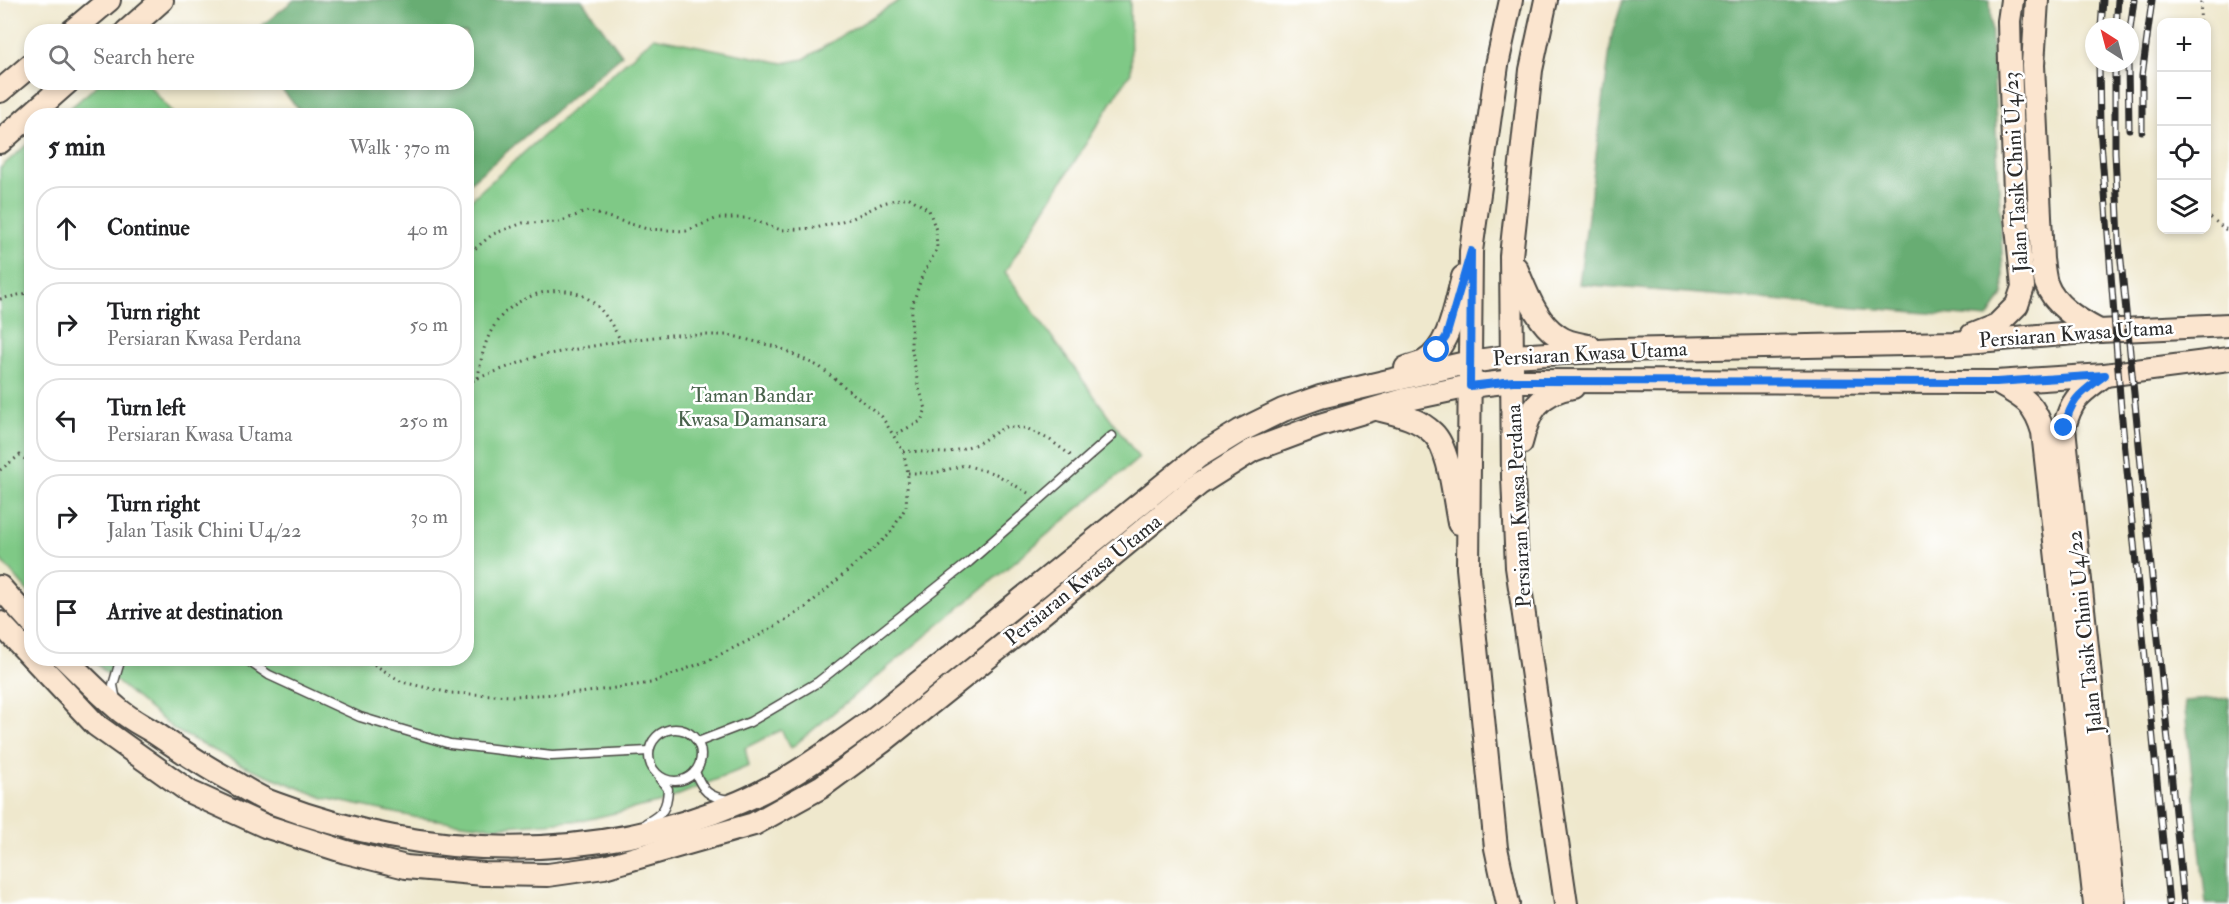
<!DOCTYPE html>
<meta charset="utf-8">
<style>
:root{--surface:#fff;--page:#f2f2f2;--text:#202124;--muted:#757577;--line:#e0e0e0}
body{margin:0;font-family:"IM FELL Double Pica",serif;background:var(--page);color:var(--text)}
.controls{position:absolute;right:18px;top:18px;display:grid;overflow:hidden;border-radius:12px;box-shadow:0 3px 9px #0003}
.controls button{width:54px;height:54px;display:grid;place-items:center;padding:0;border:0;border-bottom:2px solid var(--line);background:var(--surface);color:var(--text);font:30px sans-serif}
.compass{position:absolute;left:2085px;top:18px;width:54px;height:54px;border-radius:50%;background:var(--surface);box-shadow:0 3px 9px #0003;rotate:324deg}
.stop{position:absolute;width:18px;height:18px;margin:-14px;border:4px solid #1a73e8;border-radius:50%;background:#fff}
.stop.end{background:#1a73e8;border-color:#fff;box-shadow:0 2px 6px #0008}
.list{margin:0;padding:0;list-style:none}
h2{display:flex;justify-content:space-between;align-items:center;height:78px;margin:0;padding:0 24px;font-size:26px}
h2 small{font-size:20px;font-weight:400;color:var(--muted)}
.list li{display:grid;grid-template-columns:39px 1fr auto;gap:18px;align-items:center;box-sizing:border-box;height:84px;margin:0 12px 12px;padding:0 12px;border:2px solid var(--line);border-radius:24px}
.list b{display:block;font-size:22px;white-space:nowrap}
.list p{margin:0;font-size:20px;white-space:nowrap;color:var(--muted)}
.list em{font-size:20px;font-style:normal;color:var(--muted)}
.icon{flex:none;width:33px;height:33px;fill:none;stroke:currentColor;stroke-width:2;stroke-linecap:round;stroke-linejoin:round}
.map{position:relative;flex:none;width:2229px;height:904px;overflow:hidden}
.search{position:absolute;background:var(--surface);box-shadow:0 3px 9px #0003;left:24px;top:24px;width:450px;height:66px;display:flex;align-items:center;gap:15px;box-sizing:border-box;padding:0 21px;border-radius:24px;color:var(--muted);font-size:22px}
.panel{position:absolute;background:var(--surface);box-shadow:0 3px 9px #0003;left:24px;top:108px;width:450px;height:558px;border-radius:24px}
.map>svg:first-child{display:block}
.green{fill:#7fc986;stroke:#557a58;stroke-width:1.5}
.forest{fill:#67ad73;stroke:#496c4f;stroke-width:1.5}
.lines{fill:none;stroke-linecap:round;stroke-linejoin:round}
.lane-casing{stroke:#484743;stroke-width:11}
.secondary-casing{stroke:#484743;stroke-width:26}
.path{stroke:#484743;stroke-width:3;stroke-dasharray:1.5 4.5;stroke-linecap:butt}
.lane{stroke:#fff;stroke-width:8}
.secondary{stroke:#fbe5cf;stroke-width:22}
.rail-casing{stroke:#2b2b2b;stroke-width:7}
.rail{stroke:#fff;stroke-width:4.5;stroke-dasharray:14;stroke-linecap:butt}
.route{stroke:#1a73e8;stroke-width:8}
.labels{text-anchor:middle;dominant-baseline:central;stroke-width:5;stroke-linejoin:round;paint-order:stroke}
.street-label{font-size:21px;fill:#2b2b2b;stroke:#fff}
.park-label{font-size:21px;fill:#48624b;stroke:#fff}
</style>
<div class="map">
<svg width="2229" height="904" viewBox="0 0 2229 904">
<rect width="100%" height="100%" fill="#fff"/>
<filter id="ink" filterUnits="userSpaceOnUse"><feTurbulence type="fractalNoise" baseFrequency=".0167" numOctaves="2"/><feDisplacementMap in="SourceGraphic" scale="12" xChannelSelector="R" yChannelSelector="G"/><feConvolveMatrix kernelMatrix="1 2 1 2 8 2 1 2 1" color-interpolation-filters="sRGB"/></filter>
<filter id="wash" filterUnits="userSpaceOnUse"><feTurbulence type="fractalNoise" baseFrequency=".008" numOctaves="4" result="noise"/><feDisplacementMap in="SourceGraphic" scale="24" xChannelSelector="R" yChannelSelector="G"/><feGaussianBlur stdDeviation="1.35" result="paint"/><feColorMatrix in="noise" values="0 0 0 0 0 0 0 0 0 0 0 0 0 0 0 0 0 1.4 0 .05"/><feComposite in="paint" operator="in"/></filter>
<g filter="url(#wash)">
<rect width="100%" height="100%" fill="#efe8cd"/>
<!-- green -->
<g class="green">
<polygon points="900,0 1130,0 1131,72 1005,272 1139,458 791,748 781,730 745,748 749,766 662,802 585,820 494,827 414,817 324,798 242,765 175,730 105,672 92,659 466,658 467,203 654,37 783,63 804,59"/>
<polygon points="100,83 147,83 174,115 62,115"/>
<polygon points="31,141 31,595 0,559 0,168"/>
</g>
<!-- forest -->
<g class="forest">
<polygon points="294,0 582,0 622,55 467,185 466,116 304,115 276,83 466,82 466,32 255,31"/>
<polygon points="1623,0 1990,0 2004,294 1988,318 1579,284 1612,34"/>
<polygon points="2229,698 2229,904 2206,904 2184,701"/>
</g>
</g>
<g filter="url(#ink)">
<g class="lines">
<!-- lane casing -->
<g class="lane-casing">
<g id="lane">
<polyline points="244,658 269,675 360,717 450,744 552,756 649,751"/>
<polyline points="116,701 113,685 121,658"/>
<circle cx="675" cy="755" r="26"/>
<polyline points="698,742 750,722 818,682 969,562 1112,436"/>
<path d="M 695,772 C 703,791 708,797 729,800"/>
<path d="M 646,823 C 663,814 667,808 668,789 L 660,779"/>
</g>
</g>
<!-- secondary casing -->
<g class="secondary-casing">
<g id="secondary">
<polyline points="1546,0 1531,70 1511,256 1513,477 1517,567 1566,904"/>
<path d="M 2037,0 L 2033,65 L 2042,259 C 2043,267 2044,276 2046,283 C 2054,306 2079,320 2099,331"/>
<polyline points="71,32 109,0"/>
<polyline points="126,32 162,0"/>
<polyline points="0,91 32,64"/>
<polyline points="0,142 68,82"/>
<path d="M 1516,268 C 1526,291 1536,322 1558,336 C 1567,343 1578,344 1589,346"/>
<polyline points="1972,335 1997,325 2017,305 2023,287 2016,217 2010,63 2009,21 2012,0"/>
<path d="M 1406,368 C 1412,366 1419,364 1424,362 C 1451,346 1455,305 1463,277"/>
<path d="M 2105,375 C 2080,394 2072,397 2064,428 L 2114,904"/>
<path d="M 1996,382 C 2022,397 2034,401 2043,432 L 2095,904"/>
<path d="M 1377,409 C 1397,414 1418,418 1433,433 C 1450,449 1454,499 1459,523"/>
<path d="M 1521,443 C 1529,411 1538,393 1573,387"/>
<polyline points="0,587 32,623"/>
<polyline points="0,623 32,657"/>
<polyline points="33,658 96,725 190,792 265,826 346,852 406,867 484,874 548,875 604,867 754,824 821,787 882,742 1022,630 1199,484 1253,450 1320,425 1404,400 1470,386 1513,381 1996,382 2105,375 2229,359"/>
<path d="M 64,658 C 82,675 99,693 117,708 C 128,718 142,725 155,733 C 180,750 205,767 232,781 C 246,789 260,799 276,804 C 424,860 593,865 740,802 C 787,782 829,751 871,721 L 1199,456 L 1240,431 L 1283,410 L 1320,397 L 1470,362 L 1512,356 L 1616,350 L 1954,343 L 2099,331 L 2229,325"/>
<polyline points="1508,904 1496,848 1468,568 1471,251 1497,65 1511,0"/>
</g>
</g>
<!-- path -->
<g class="path">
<polyline points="2200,22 2201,0"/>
<polyline points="2206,214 2225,229 2229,230"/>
<polyline points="466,256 493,234 523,223 559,222 588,211 647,229 686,231 718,218 747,218 781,230 816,228 853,218 883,203 908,197 929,210 936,230 937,249 922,276 912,306 911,345 918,385 926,409 921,421 894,435"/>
<polyline points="0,299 32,292"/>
<path d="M 478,378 C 481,359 484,342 494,326 C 511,297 558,280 587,298 C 603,308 612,325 621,341"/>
<polyline points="903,451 947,453 977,444 1005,427 1026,428 1050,440 1073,457"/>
<polyline points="0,470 20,455 32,465"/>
<polyline points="908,473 934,473 965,465 996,474 1028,493"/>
<polyline points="364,658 402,682 450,693 513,696 580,693 651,683 709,660 760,635 805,608 889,535 906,507 908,473 903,451 882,417 820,367 780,348 729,335 671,335 621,341 538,356 478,378 466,384"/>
</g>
<!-- lane -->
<use href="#lane" class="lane"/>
<!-- secondary -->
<use href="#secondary" class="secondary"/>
<!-- rail casing -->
<g class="rail-casing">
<g id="rail">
<polyline points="2101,27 2103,0"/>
<polyline points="2116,27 2118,0"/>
<polyline points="2130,30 2134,0"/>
<polyline points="2099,63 2100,127 2121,409 2169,904"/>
<polyline points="2115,63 2115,152 2119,240 2184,904"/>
<polyline points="2128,63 2129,129"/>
<polyline points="2142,131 2142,76 2152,0"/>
</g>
</g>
<!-- rail -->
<use href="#rail" class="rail"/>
</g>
</g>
<g class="lines" filter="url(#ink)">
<!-- route -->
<path class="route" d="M 1437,350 L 1446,337 L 1471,251 L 1470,386 L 1513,381 L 1996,382 L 2105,375 C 2080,394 2072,397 2064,428"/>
</g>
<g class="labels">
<!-- street labels -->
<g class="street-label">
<text transform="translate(2016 172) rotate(-93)">Jalan Tasik Chini U4/23</text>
<text transform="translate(2076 334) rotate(-4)">Persiaran Kwasa Utama</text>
<text transform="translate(1590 354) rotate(-3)">Persiaran Kwasa Utama</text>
<text transform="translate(1519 506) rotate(-93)">Persiaran Kwasa Perdana</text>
<text transform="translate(1083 580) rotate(-39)">Persiaran Kwasa Utama</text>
<text transform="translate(2085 632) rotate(-96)">Jalan Tasik Chini U4/22</text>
</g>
<!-- park labels -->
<g class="park-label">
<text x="752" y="395">Taman Bandar<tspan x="752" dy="24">Kwasa Damansara</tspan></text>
</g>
</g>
</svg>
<div class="controls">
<button>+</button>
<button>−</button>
<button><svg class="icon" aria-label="locate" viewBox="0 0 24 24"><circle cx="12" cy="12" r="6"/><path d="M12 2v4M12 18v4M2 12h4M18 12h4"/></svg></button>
<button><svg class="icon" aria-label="layers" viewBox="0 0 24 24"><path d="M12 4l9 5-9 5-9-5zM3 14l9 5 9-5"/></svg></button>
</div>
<svg class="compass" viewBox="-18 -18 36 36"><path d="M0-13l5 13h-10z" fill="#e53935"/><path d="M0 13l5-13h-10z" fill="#757577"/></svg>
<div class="stop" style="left:1437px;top:350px"></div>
<div class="stop end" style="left:2064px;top:428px"></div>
<div class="search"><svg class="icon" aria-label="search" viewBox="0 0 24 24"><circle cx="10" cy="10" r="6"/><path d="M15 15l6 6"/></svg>Search here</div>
<section class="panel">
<h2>5 min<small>Walk · 370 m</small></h2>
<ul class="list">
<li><svg class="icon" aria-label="ahead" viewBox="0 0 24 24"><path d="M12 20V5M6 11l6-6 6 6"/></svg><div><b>Continue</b></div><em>40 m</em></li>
<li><svg class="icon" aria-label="right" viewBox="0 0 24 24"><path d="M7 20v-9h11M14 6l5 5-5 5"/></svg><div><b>Turn right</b><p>Persiaran Kwasa Perdana</p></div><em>50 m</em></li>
<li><svg class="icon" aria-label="left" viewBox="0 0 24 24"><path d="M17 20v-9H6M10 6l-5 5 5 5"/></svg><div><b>Turn left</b><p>Persiaran Kwasa Utama</p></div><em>250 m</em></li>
<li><svg class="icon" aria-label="right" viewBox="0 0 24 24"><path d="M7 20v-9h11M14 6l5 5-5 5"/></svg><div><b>Turn right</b><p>Jalan Tasik Chini U4/22</p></div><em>30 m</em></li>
<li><svg class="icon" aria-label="arrive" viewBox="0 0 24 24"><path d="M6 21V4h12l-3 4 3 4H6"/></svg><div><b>Arrive at destination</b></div></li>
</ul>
</section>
</div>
